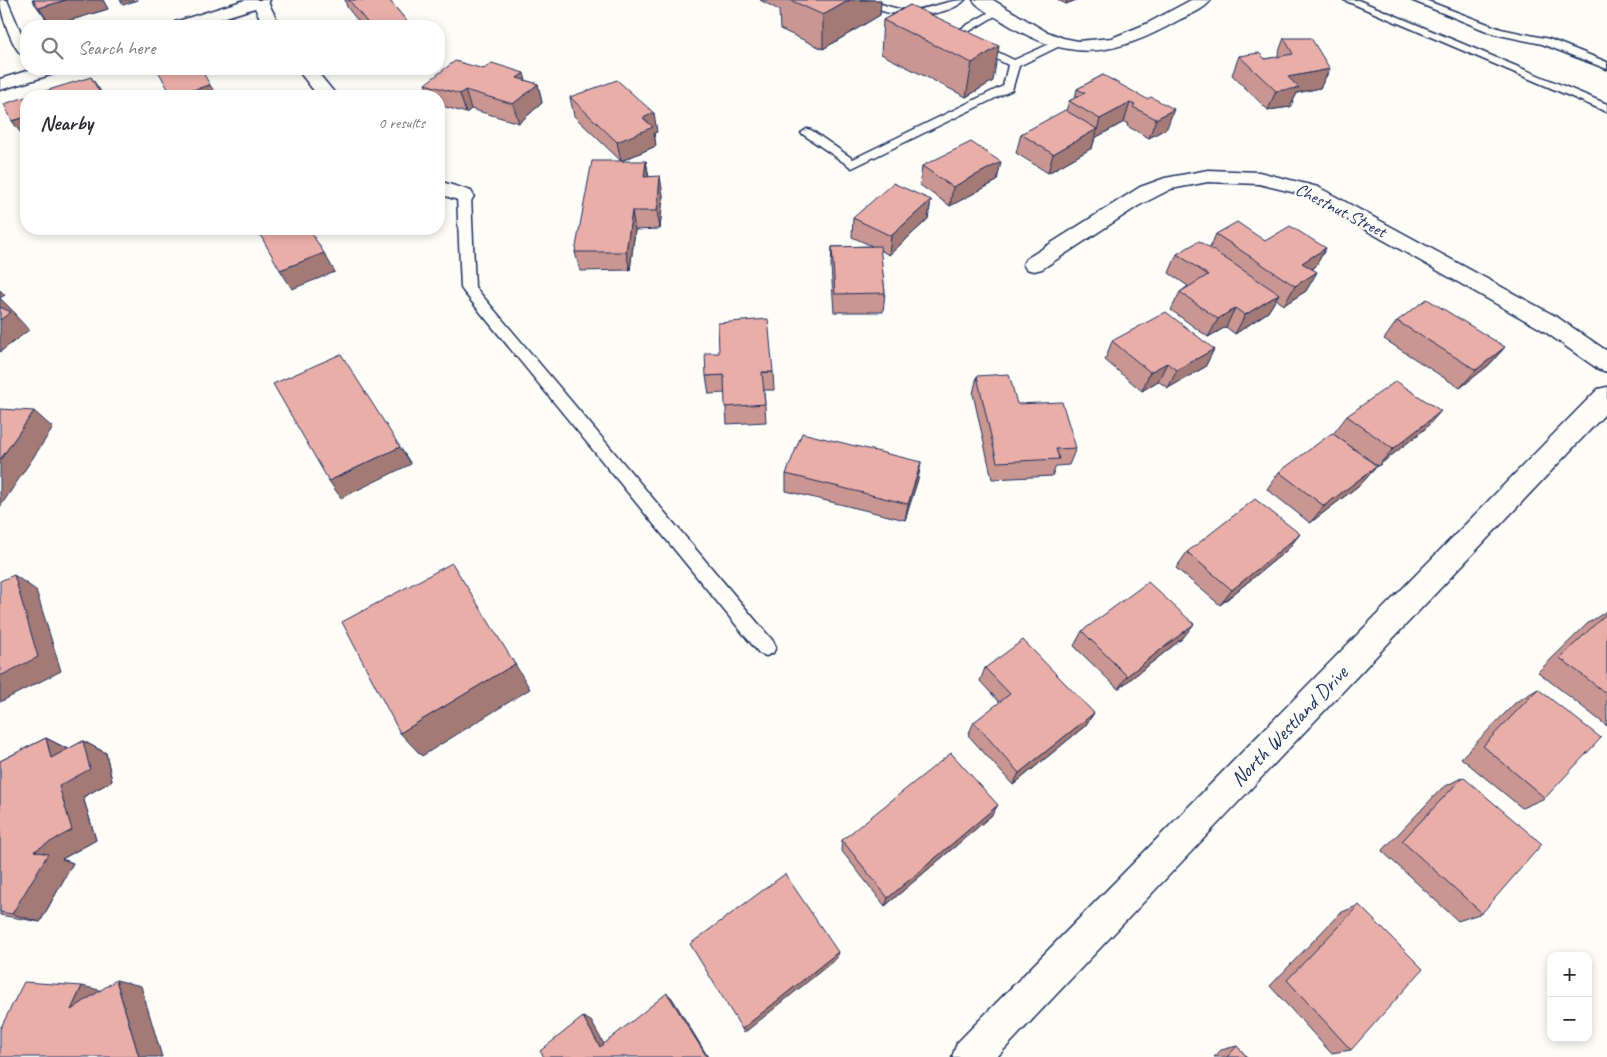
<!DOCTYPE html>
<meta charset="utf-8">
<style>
:root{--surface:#fff;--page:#f2f2f3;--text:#2b2b33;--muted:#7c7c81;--line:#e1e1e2}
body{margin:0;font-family:Caveat,sans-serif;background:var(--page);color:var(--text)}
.controls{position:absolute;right:15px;bottom:15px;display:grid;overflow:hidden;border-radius:10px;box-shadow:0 2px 8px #0003}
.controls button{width:45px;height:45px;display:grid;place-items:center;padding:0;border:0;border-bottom:1px solid var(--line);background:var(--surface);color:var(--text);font:25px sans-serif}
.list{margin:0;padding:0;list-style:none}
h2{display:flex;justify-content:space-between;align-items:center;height:65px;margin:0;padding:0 20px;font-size:21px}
h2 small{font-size:16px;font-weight:400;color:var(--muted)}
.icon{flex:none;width:28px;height:28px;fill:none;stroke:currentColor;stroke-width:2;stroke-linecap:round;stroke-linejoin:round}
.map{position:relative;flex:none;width:1607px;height:1057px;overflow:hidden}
.search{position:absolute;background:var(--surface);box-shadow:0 2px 8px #0003;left:20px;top:20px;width:425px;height:55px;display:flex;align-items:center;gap:12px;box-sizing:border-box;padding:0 18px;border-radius:20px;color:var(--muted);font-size:19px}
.panel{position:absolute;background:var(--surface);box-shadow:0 2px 8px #0003;left:20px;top:90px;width:425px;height:145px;border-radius:20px}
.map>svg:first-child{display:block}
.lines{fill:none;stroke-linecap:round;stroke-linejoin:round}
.service-casing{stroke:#1b2f5e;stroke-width:3}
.minor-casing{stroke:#1b2f5e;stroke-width:3}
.tertiary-casing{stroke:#1b2f5e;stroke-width:3}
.service{fill:#fdfcf7;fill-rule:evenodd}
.minor{fill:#fdfcf7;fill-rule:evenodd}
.tertiary{fill:#fdfcf7;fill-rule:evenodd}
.wall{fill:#c99691;stroke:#1b2f5e}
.shaded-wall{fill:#a47a76;stroke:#1b2f5e}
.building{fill:#eaaea9;stroke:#1b2f5e}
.labels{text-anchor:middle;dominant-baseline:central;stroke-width:4.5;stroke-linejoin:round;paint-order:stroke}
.far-street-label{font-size:18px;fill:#1b2f5e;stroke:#fdfcf7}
.street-label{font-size:21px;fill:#1b2f5e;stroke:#fdfcf7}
</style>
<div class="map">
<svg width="1607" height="1057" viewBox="0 0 1607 1057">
<rect width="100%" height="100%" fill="#fdfcf7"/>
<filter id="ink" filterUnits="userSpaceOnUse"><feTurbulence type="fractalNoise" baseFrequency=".02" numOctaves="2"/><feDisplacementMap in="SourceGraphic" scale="10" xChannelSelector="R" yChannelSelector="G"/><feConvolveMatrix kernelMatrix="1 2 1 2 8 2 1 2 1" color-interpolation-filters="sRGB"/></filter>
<g filter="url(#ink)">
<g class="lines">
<!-- service casing -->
<g class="service-casing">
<g id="service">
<path d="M 0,0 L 7,0 L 26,44 L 26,57 C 14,55 0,12 0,0 Z"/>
<path d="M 861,0 C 877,0 890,9 907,10 C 927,11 945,0 965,0 C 945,20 881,20 861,0 Z"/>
<polygon points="1344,0 1358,0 1607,104 1607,112"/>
<polygon points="1411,0 1425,0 1501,29 1549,39 1607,62 1607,69 1542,44 1494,34"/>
<polygon points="998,7 1003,10 1002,12 963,35 1014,60 1056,41 1064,41 1066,43 1019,66 1012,90 852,168 801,133 807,129 811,130 853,159 1003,86 1008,65 950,35"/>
<polygon points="464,192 471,196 475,287 773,641 776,647 773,653 766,656 759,653 463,291 461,288 457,196"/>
</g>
</g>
<!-- minor casing -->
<g class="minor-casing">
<g id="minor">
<polygon points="251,0 267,0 280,26 264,26"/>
<path d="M 973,0 L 993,0 L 1045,31 L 1063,38 L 1078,41 L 1112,38 L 1146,24 L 1191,0 L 1211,0 C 1205,9 1189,15 1179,20 C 1115,56 1071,64 1007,24 C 997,17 980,10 973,0 Z"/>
<polygon points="297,69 315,69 337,96 318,96"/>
<polygon points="1208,170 1259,172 1318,187 1557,317 1607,351 1607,372 1598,369 1541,329 1304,195 1259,184 1208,182 1171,189 1138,206 1042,269 1034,271 1026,269 1023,264 1026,259 1140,187 1165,178"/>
<polygon points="439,181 471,191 474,196 471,201 464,202 439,194"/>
<polygon points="1607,387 1607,412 997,1057 952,1057 957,1043 1598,389"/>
</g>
</g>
<!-- tertiary casing -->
<g class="tertiary-casing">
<g id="tertiary">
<polygon points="245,0 270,0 268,4 197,26 172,26 175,22"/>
<polygon points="33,69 60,69 57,73 0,90 0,79"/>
</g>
</g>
<!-- service -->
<use href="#service" class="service"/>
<!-- minor -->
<use href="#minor" class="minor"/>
<!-- tertiary -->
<use href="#tertiary" class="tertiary"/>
</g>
<!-- wall -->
<g class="wall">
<polygon points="32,0 103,0 108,9 51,26"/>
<polygon points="345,0 389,0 411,26 362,26 347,7"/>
<polygon points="760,0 881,0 880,15 823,49 780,29 779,10"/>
<polygon points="1058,0 1076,0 1066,4"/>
<polygon points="910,5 993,81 966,97 881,54 883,20"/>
<polygon points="1284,38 1330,69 1320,88 1297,93 1290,107 1268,110 1232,75 1239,56 1265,59 1277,57"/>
<polygon points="484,69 538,84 542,103 519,123 471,109 466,113 439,105 439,96 430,96 425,84"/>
<polygon points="1103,75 1167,128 1149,138 1127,126 1128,123 1124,122 1095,138 1092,148 1048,173 1016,153 1021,134 1066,111 1069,101 1075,98 1077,89"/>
<polygon points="570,97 657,132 654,133 656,146 621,161 574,116"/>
<polygon points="646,161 649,177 663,195 660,229 635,230 630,270 580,271 575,252"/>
<polygon points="922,166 997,181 950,206 920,185"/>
<polygon points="931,200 928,219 889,255 880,250 885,293 883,312 834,312 831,266 832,247 872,246 852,237 853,218"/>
<polygon points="1216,234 1265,241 1326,248 1315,267 1312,269 1317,272 1306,291 1284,305 1276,299 1268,312 1235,334 1226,327 1208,337 1171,310 1180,292 1188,286 1169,273 1177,254 1210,248"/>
<polygon points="1397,321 1505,347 1489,365 1460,388 1384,339"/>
<polygon points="1112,341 1214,349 1205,367 1168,388 1158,381 1142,391 1105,360"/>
<polygon points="773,372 774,390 764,390 766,422 727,424 725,393 709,394 706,376"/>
<polygon points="977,376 1076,448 1069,465 1056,466 1052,476 992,479 973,394"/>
<polygon points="1347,416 1425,429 1378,466 1333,434"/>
<polygon points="921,462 918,479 905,520 786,491 786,474"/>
<polygon points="1377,466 1362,483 1310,523 1267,489 1279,472"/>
<polygon points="1300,534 1287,550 1220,605 1176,568 1187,552"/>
<polygon points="1607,611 1607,726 1538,672 1588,623"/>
<polygon points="1082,631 1183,638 1118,689 1074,646"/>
<polygon points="985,668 1094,713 1085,726 1013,785 968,735 974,722 1000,703 980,681"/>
<polygon points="1538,689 1545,798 1522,808 1461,758 1516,702"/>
<polygon points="46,738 68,749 83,741 106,753 112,781 83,797 96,840 62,859 73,863 40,922 0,915 0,761"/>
<polygon points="1463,777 1482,913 1458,921 1382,851 1442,788"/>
<polygon points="992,815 885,906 841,850 842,840"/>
<polygon points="1359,905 1351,1050 1331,1053 1270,986 1340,913"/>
<polygon points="1237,1046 1247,1057 1214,1057 1221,1050"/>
</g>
<!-- shaded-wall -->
<g class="shaded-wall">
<polygon points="66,0 103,0 108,9 51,26 39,8"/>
<polygon points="120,0 138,0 123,5"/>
<polygon points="850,0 881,0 880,15 823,49 823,15"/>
<polygon points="1067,0 1076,0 1066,4"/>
<polygon points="999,46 993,81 966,97 972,63"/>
<polygon points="1330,69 1320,88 1297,93 1290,107 1268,110 1276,91 1288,77"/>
<polygon points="524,73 529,92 517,78"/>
<polygon points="91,77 104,96 91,96"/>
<polygon points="538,84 542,103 519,123 513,104"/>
<polygon points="210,85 217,96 172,96"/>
<polygon points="465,90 471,109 466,113 460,94"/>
<polygon points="1130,103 1124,122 1095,138 1100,119"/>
<polygon points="1174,109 1167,128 1149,138 1156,119"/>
<polygon points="654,113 657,132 654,133 656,146 621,161 617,142 643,118"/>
<polygon points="26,117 26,140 12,121"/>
<polygon points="1097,129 1092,148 1048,173 1053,154"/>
<polygon points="646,161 649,180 644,177"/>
<polygon points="1001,162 997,181 950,206 953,187"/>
<polygon points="660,176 663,195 660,229 657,211"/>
<polygon points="931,200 928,219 889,255 891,236"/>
<polygon points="632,211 635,230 630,270 626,252"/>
<polygon points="1326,248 1315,267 1292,281 1302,263"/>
<polygon points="324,253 335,272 292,289 280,270"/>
<polygon points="1317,272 1306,291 1284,305 1295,286"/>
<polygon points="0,290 5,295 0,298 16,314 15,315 29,330 0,352"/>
<polygon points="1279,294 1268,312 1235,334 1245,315"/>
<polygon points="1235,308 1226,327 1208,337 1218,319"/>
<polygon points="1505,347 1489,365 1460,388 1476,370"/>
<polygon points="1214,349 1205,367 1168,388 1177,370"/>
<polygon points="1167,363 1158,381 1142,391 1150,372"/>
<polygon points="34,411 53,428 0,507 0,460"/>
<polygon points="1441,411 1425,429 1378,466 1393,449"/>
<polygon points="400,447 411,464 341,498 329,481"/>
<polygon points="921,462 918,479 905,520 908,504"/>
<polygon points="1377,466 1362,483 1310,523 1324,506"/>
<polygon points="1300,534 1287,550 1220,605 1232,590"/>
<polygon points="14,575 36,590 61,671 0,702 0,676"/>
<polygon points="1194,624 1183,638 1118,689 1127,676"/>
<polygon points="515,664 530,689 422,756 400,733"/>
<polygon points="1094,713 1085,726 1013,785 1019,773"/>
<polygon points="46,738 69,750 51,758"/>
<polygon points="83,741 106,753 112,781 83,797 96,840 62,859 73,863 40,922 12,914 34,851 59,786"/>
<polygon points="998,805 992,815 885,906 888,898"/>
<polygon points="838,952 837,958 744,1033 742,1029"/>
<polygon points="116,980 141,986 162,1057 139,1057"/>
<polygon points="82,986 108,992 71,1010"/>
<polygon points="667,993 672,998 708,1057 707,1057"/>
<polygon points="583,1017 591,1021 608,1051 600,1047"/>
</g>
<!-- building -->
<g class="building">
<polygon points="33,0 66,0 39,8"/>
<polygon points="349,0 389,0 411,26 370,26"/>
<polygon points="790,0 850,0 823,15"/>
<polygon points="910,5 999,46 972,63 883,20"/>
<polygon points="1284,38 1311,38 1330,69 1288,77 1299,88 1276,91 1239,56 1259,53 1265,59 1293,54"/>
<polygon points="455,61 484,69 492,63 524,73 517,78 538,84 513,104 465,90 460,94 425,84"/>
<polygon points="157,69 201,69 210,85 172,96"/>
<polygon points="1103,75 1147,99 1151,97 1174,109 1156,119 1133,107 1135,105 1130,103 1100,119 1069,101 1085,93 1077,89"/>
<polygon points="91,77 100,93 91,96 29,96"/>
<polygon points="617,80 654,113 643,118 653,127 617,142 570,97"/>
<polygon points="26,97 26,117 12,121 4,104"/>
<polygon points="1065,110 1097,129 1053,154 1021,134"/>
<polygon points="971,142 1001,162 953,187 922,166"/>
<polygon points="592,161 646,161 644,177 660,176 657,211 632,211 626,252 575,252"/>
<polygon points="893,183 931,200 891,236 853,218"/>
<polygon points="1237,222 1265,241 1290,226 1326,248 1302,263 1317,272 1295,286 1216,234"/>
<polygon points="257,229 309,229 324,253 280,270"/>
<polygon points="1199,241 1279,294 1245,315 1235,308 1218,319 1180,292 1208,275 1177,254"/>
<polygon points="880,246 885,293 835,294 832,247"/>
<polygon points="1427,299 1505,347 1476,370 1397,321"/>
<polygon points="0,307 11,312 0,320"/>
<polygon points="1166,312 1214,349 1177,370 1167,363 1150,372 1112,341"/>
<polygon points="768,319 773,372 762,372 765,404 725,407 724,375 706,376 705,353 719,353 718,323"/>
<polygon points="341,354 400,447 329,481 273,384"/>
<polygon points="1009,374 1017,404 1062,402 1076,448 1056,449 1059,459 997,462 977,376"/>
<polygon points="1396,381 1441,411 1393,449 1347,416"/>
<polygon points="0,409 34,411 0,460"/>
<polygon points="802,433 921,462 908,504 786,474"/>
<polygon points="1332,433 1377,466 1324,506 1279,472"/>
<polygon points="1255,499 1300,534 1232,590 1187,552"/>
<polygon points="452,563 515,664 400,733 342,622"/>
<polygon points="14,575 38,657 0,676 0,581"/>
<polygon points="1148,582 1194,624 1127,676 1082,631"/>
<polygon points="1607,613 1607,694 1560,658"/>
<polygon points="1023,640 1094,713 1019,773 974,722 1010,694 985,668"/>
<polygon points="1538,689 1601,738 1545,798 1483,746"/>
<polygon points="46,738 51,758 83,741 90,769 59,786 72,830 34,851 48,854 12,914 0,912 0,761"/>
<polygon points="951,753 998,805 888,898 842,840"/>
<polygon points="1463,777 1542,844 1482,913 1402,841"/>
<polygon points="785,874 838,952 742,1029 690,944"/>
<polygon points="1359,905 1423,969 1351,1050 1287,980"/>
<polygon points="116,980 139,1057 0,1057 0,1029 24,982 82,986 71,1010"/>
<polygon points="667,993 707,1057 544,1057 540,1051 583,1017 600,1047"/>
<polygon points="1237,1046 1247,1057 1227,1057"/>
</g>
</g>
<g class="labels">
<!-- far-street labels -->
<g class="far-street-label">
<text transform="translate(1341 210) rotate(27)">Chestnut Street</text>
</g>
<!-- street labels -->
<g class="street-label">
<text transform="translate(1289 726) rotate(-46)">North Westland Drive</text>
</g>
</g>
</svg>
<div class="controls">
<button>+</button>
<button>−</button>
</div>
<div class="search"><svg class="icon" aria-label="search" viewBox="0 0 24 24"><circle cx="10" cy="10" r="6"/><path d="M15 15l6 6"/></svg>Search here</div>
<section class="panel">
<h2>Nearby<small>0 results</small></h2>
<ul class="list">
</ul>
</section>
</div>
